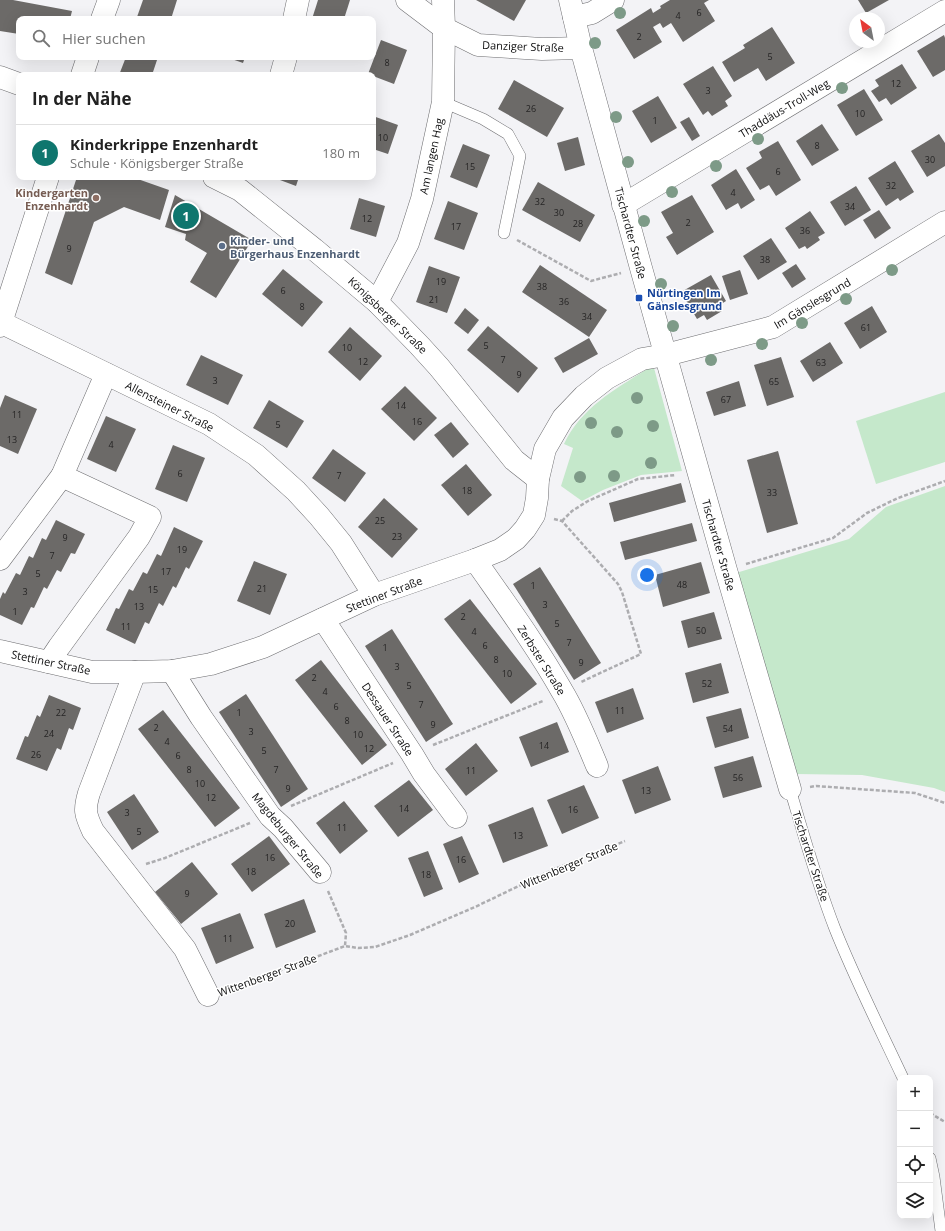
<!DOCTYPE html>
<html lang="de">
<meta charset="utf-8">
<style>
:root{--surface:#fff;--page:#f6f6f6;--text:#222;--muted:#767676;--line:#e0e0e0;--accent:#0f766e}
body{margin:0;font-family:"Open Sans",sans-serif;background:var(--page);color:var(--text)}
.controls{position:absolute;right:12px;bottom:12px;display:grid;overflow:hidden;border-radius:8px;box-shadow:0 4px 16px #0002}
.controls button{width:36px;height:36px;display:grid;place-items:center;padding:0;border:0;border-bottom:1px solid var(--line);background:var(--surface);color:var(--text);font:20px sans-serif}
.compass{position:absolute;left:849px;top:12px;width:36px;height:36px;border-radius:50%;background:var(--surface);box-shadow:0 4px 16px #0002;rotate:328deg}
.you{position:absolute;left:647px;top:575px;width:14px;height:14px;margin:-10px;border:3px solid #fff;border-radius:50%;background:#1a73e8;box-shadow:0 0 0 6px #1a73e833}
.badge{display:grid;place-items:center;width:26px;height:26px;border-radius:50%;background:var(--accent);color:#fff;font-size:13px;font-weight:700}
.pin{position:absolute;translate:-50% -50%;border:2px solid #fff;box-shadow:0 1px 4px #0006}
.list{margin:0;padding:0;list-style:none}
h2{display:flex;justify-content:space-between;align-items:center;height:52px;margin:0;padding:0 16px;font-size:17px}
h2 small{font-size:13px;font-weight:400;color:var(--muted)}
.list li{display:grid;grid-template-columns:26px 1fr auto;gap:12px;align-items:center;box-sizing:border-box;height:56px;padding:0 16px;border-top:1px solid var(--line)}
.list b{display:block;font-size:15px;white-space:nowrap}
.list p{margin:0;font-size:13px;white-space:nowrap;color:var(--muted)}
.list em{font-size:13px;font-style:normal;color:var(--muted)}
.icon{flex:none;width:22px;height:22px;fill:none;stroke:currentColor;stroke-width:2;stroke-linecap:round;stroke-linejoin:round}
.map{position:relative;flex:none;width:945px;height:1231px;overflow:hidden}
.search{position:absolute;background:var(--surface);box-shadow:0 4px 16px #0002;left:16px;top:16px;width:360px;height:44px;display:flex;align-items:center;gap:10px;box-sizing:border-box;padding:0 14px;border-radius:8px;color:var(--muted);font-size:15px}
.panel{position:absolute;background:var(--surface);box-shadow:0 4px 16px #0002;left:16px;top:72px;width:360px;height:108px;border-radius:8px}
.map>svg:first-child{display:block}
.green{fill:#c5e8cb}
.building{fill:#6c6a68}
.lines{fill:none;stroke-linecap:round;stroke-linejoin:round}
.service-casing{stroke:#6d6d70;stroke-width:12}
.minor-casing{stroke:#6d6d70;stroke-width:23}
.path{stroke:#adadb0;stroke-width:2.5;stroke-dasharray:4 2;stroke-linecap:butt}
.service{stroke:#fff;stroke-width:11}
.minor{stroke:#fff;stroke-width:22}
.tree{fill:#7d9a87}
.education-dot{fill:#8d6e63;stroke:#fff;stroke-width:1.5}
.service-dot{fill:#5c6f8a;stroke:#fff;stroke-width:1.5}
.transit-dot{fill:#1a4fb4;stroke:#fff;stroke-width:1.5}
.labels{text-anchor:middle;dominant-baseline:central;stroke-width:3;stroke-linejoin:round;paint-order:stroke}
.number-label{font-size:9px;fill:#252424}
.street-label{font-size:11px;fill:#0d0d0e;stroke:#fff}
.education-label{font-size:11px;font-weight:bold;fill:#785e54;stroke:#fff;text-anchor:end}
.service-label{font-size:11px;font-weight:bold;fill:#4e5e75;stroke:#fff;text-anchor:start}
.transit-label{font-size:11px;font-weight:bold;fill:#164399;stroke:#fff;text-anchor:start}
</style>
<div class="map">
<svg width="945" height="1231" viewBox="0 0 945 1231">
<rect width="100%" height="100%" fill="#f3f3f6"/>
<!-- green -->
<g class="green">
<path d="M 654,368 L 682,471 L 641,475 L 603,490 L 582,501 L 561,486 L 573,448 L 564,444 C 581,408 614,390 647,369 Z"/>
<polygon points="945,392 945,462 876,484 856,421"/>
<polygon points="945,486 945,792 934,788 862,775 796,774 736,573 849,539 886,507"/>
</g>
<!-- building -->
<g class="building">
<polygon points="0,0 13,0 72,11 70,19 19,19 19,34 0,31"/>
<polygon points="143,0 177,0 171,19 144,19 137,17"/>
<polygon points="318,0 350,0 344,19 312,19"/>
<polygon points="476,0 526,0 514,21"/>
<polygon points="670,0 709,0 704,3 715,21 683,42 671,23 663,28 660,23 653,27 662,42 634,59 616,30 651,8 653,13 661,8 660,6"/>
<polygon points="858,0 889,0 866,13"/>
<polygon points="772,27 795,63 766,81 758,68 734,82 722,62 745,48 743,45"/>
<polygon points="944,35 945,38 945,70 933,77 917,51"/>
<polygon points="381,40 407,50 394,84 373,76 373,75 368,74"/>
<polygon points="126,57 158,57 152,75 119,75"/>
<polygon points="226,57 245,57 243,63"/>
<polygon points="902,64 917,88 891,105 886,98 879,102 871,91 879,86 875,80"/>
<polygon points="713,66 732,96 725,101 728,106 712,116 708,111 703,115 683,84"/>
<polygon points="514,80 564,108 547,137 498,109"/>
<polygon points="864,89 883,120 856,136 837,105"/>
<polygon points="658,96 677,128 651,143 632,111"/>
<polygon points="373,116 398,125 388,154 373,149"/>
<polygon points="689,117 700,136 692,141 680,122"/>
<polygon points="822,124 839,150 812,166 796,141"/>
<polygon points="939,134 945,143 945,166 927,177 911,151"/>
<polygon points="578,137 585,165 565,171 557,143"/>
<polygon points="778,141 801,180 776,196 769,185 760,190 746,168 762,158 759,152"/>
<polygon points="463,144 490,155 477,188 450,177"/>
<polygon points="895,161 914,192 900,201 898,198 886,206 868,178"/>
<polygon points="736,169 755,200 741,209 738,203 726,210 711,185"/>
<polygon points="77,177 132,177 169,190 160,220 124,207 94,222 72,285 45,273"/>
<polygon points="272,177 299,177 296,186"/>
<polygon points="538,182 595,215 580,242 522,210"/>
<polygon points="856,186 871,210 845,226 830,202"/>
<polygon points="175,195 252,240 216,298 190,282 207,253 185,240 186,234 165,227"/>
<polygon points="692,195 714,232 677,255 666,237 673,233 661,212"/>
<polygon points="359,198 385,206 376,237 350,229"/>
<polygon points="448,201 478,213 464,250 434,239"/>
<polygon points="879,210 891,228 875,239 863,220"/>
<polygon points="810,211 825,233 818,237 820,240 807,249 805,246 799,249 785,228"/>
<polygon points="771,238 787,262 758,280 743,256"/>
<polygon points="796,264 806,279 792,288 782,273"/>
<polygon points="540,265 607,310 589,337 522,292"/>
<polygon points="429,266 460,277 447,313 416,302"/>
<polygon points="283,269 323,302 302,327 262,294"/>
<polygon points="740,270 748,294 730,300 722,276"/>
<polygon points="711,275 726,301 718,306 722,311 707,320 704,315 697,319 681,292"/>
<polygon points="872,306 887,332 860,349 844,323"/>
<polygon points="465,308 479,320 468,334 454,323"/>
<polygon points="488,326 538,368 518,393 467,350"/>
<polygon points="350,327 382,356 360,381 328,352"/>
<polygon points="589,338 598,354 563,373 554,358"/>
<polygon points="830,342 843,363 813,382 800,361"/>
<polygon points="201,355 243,375 228,405 186,385"/>
<polygon points="781,357 794,397 767,406 754,365"/>
<polygon points="739,381 746,406 714,416 706,392"/>
<polygon points="405,386 437,418 414,441 381,409"/>
<polygon points="5,395 37,409 18,454 0,446 0,408"/>
<polygon points="269,400 304,421 287,448 253,428"/>
<polygon points="106,416 136,429 116,472 87,459"/>
<polygon points="451,422 469,444 453,458 434,435"/>
<polygon points="173,445 205,458 187,502 155,489"/>
<polygon points="333,449 366,473 345,502 312,478"/>
<polygon points="778,451 798,524 767,533 747,460"/>
<polygon points="466,464 492,495 468,516 441,485"/>
<polygon points="681,483 686,502 614,522 609,503"/>
<polygon points="384,498 418,529 392,558 358,527"/>
<polygon points="56,520 85,534 75,554 71,553 61,572 57,570 47,589 44,587 34,608 31,607 22,625 0,615 0,599 3,592 5,594 16,573 20,575 29,556 33,558 42,538 46,540"/>
<polygon points="692,523 697,541 625,560 620,542"/>
<polygon points="174,527 203,541 189,569 186,567 176,588 173,586 163,606 159,603 149,624 145,622 135,644 106,630 116,608 119,609 129,589 133,591 143,572 147,574 157,554 161,556"/>
<polygon points="254,561 287,574 270,615 237,601"/>
<polygon points="701,562 710,593 663,607 655,575"/>
<polygon points="540,567 601,663 574,680 513,584"/>
<polygon points="470,599 537,684 511,704 444,619"/>
<polygon points="714,612 722,639 688,648 681,621"/>
<polygon points="392,629 453,724 426,742 365,646"/>
<polygon points="321,660 387,745 362,765 295,680"/>
<polygon points="721,663 729,693 693,703 685,673"/>
<polygon points="633,688 644,719 607,733 595,702"/>
<polygon points="246,694 308,789 281,807 219,712"/>
<polygon points="49,695 81,708 73,730 69,728 61,750 57,748 47,771 16,759 25,736 28,737 37,715 40,717"/>
<polygon points="741,708 749,738 715,748 706,717"/>
<polygon points="163,710 240,808 215,827 138,729"/>
<polygon points="557,722 569,752 531,767 519,737"/>
<polygon points="476,743 498,771 466,796 445,769"/>
<polygon points="753,756 762,787 723,798 714,767"/>
<polygon points="658,766 671,800 635,814 622,780"/>
<polygon points="409,780 433,810 398,837 374,806"/>
<polygon points="584,785 599,818 562,834 547,800"/>
<polygon points="134,794 159,832 132,850 107,812"/>
<polygon points="344,801 368,831 340,854 316,823"/>
<polygon points="533,807 548,846 503,863 488,825"/>
<polygon points="269,836 290,864 252,892 231,864"/>
<polygon points="462,836 479,874 459,883 443,844"/>
<polygon points="428,851 443,889 424,897 408,858"/>
<polygon points="192,862 218,894 181,924 155,892"/>
<polygon points="304,899 316,932 276,948 264,914"/>
<polygon points="240,913 254,948 216,964 201,928"/>
</g>
<g class="lines">
<!-- service casing -->
<g class="service-casing">
<g id="service">
<polyline points="443,102 483,119 508,134 520,156 504,233"/>
<path d="M 790,789 C 804,836 817,883 835,929 C 855,979 880,1029 903,1078"/>
<polyline points="930,1158 934,1177 941,1231"/>
</g>
</g>
<!-- minor casing -->
<g class="minor-casing">
<g id="minor">
<polyline points="407,0 444,28 478,45 542,49 581,48"/>
<polyline points="570,0 581,48 641,268 726,570 790,789"/>
<polyline points="574,17 592,13 613,0"/>
<polyline points="102,19 109,0"/>
<polyline points="294,19 298,0"/>
<polyline points="82,75 88,57"/>
<polyline points="281,75 286,57"/>
<polyline points="0,77 19,84"/>
<polyline points="214,177 240,190 314,249 377,302 419,345 439,367 514,460 538,479"/>
<polyline points="623,205 945,11"/>
<polyline points="377,302 408,243 422,199 443,102 444,28 443,0"/>
<polyline points="2,323 209,424 256,455 296,491 319,516 341,543 374,595"/>
<polyline points="0,326 48,177"/>
<polyline points="0,559 62,476"/>
<path d="M 475,560 C 505,603 536,645 562,691 C 576,714 586,740 597,766"/>
<polyline points="323,619 412,754 424,774 456,817"/>
<polyline points="0,651 92,672 135,672 172,671 211,664 263,647 374,595 475,560 500,550 516,539 525,529 534,515 537,498 538,479 545,449 563,418 584,396 607,378 642,359 666,355 773,327 945,222"/>
<polyline points="49,662 59,647 139,537 150,517 62,476 106,374"/>
<polyline points="172,671 201,717 270,816 283,828 320,872"/>
<path d="M 135,672 L 89,793 C 84,810 85,814 93,831 L 185,949 L 208,995"/>
</g>
</g>
<!-- path -->
<g class="path">
<polyline points="517,240 591,281 621,273"/>
<polyline points="554,519 562,521 618,584 622,592 641,654 581,682"/>
<polyline points="562,521 572,511 588,501 638,479 676,475"/>
<polyline points="746,564 833,538 867,513 898,498 945,481"/>
<polyline points="433,745 543,701"/>
<polyline points="810,787 816,786 915,793 945,803"/>
<polyline points="291,806 393,763"/>
<polyline points="146,864 165,858 250,823"/>
<polyline points="328,891 346,933 345,946"/>
<polyline points="228,990 345,946 358,948 375,947 410,935 475,907 552,870 625,841"/>
<polyline points="930,1113 945,1122"/>
</g>
<!-- service -->
<use href="#service" class="service"/>
<!-- minor -->
<use href="#minor" class="minor"/>
</g>
<!-- trees -->
<g class="tree">
<circle cx="620" cy="13" r="6"/>
<circle cx="595" cy="43" r="6"/>
<circle cx="842" cy="88" r="6"/>
<circle cx="616" cy="117" r="6"/>
<circle cx="758" cy="139" r="6"/>
<circle cx="628" cy="162" r="6"/>
<circle cx="716" cy="166" r="6"/>
<circle cx="672" cy="192" r="6"/>
<circle cx="644" cy="221" r="6"/>
<circle cx="892" cy="270" r="6"/>
<circle cx="661" cy="284" r="6"/>
<circle cx="846" cy="299" r="6"/>
<circle cx="802" cy="323" r="6"/>
<circle cx="673" cy="326" r="6"/>
<circle cx="762" cy="344" r="6"/>
<circle cx="711" cy="360" r="6"/>
<circle cx="637" cy="398" r="6"/>
<circle cx="591" cy="423" r="6"/>
<circle cx="653" cy="426" r="6"/>
<circle cx="617" cy="432" r="6"/>
<circle cx="651" cy="463" r="6"/>
<circle cx="614" cy="476" r="6"/>
<circle cx="580" cy="477" r="6"/>
</g>
<!-- markers -->
<circle class="education-dot" cx="96" cy="198" r="4"/>
<circle class="service-dot" cx="222" cy="246" r="4"/>
<rect class="transit-dot" x="635" y="294" width="8" height="8" rx="2"/>
<g class="labels">
<!-- number labels -->
<g class="number-label">
<text x="699" y="12">6</text>
<text x="678" y="15">4</text>
<text x="639" y="36">2</text>
<text x="770" y="56">5</text>
<text x="387" y="62">8</text>
<text x="896" y="83">12</text>
<text x="708" y="90">3</text>
<text x="531" y="108">26</text>
<text x="860" y="113">10</text>
<text x="655" y="120">1</text>
<text x="383" y="137">10</text>
<text x="817" y="145">8</text>
<text x="930" y="159">30</text>
<text x="470" y="166">15</text>
<text x="778" y="171">6</text>
<text x="891" y="185">32</text>
<text x="733" y="192">4</text>
<text x="540" y="201">32</text>
<text x="850" y="206">34</text>
<text x="559" y="212">30</text>
<text x="367" y="218">12</text>
<text x="688" y="222">2</text>
<text x="578" y="223">28</text>
<text x="456" y="226">17</text>
<text x="805" y="230">36</text>
<text x="69" y="248">9</text>
<text x="765" y="259">38</text>
<text x="441" y="281">19</text>
<text x="542" y="286">38</text>
<text x="283" y="290">6</text>
<text x="434" y="299">21</text>
<text x="564" y="301">36</text>
<text x="302" y="306">8</text>
<text x="587" y="316">34</text>
<text x="866" y="327">61</text>
<text x="486" y="345">5</text>
<text x="347" y="347">10</text>
<text x="503" y="359">7</text>
<text x="363" y="361">12</text>
<text x="821" y="362">63</text>
<text x="519" y="374">9</text>
<text x="215" y="380">3</text>
<text x="774" y="381">65</text>
<text x="726" y="399">67</text>
<text x="401" y="405">14</text>
<text x="17" y="414">11</text>
<text x="417" y="421">16</text>
<text x="278" y="424">5</text>
<text x="12" y="439">13</text>
<text x="111" y="444">4</text>
<text x="180" y="473">6</text>
<text x="339" y="475">7</text>
<text x="467" y="490">18</text>
<text x="772" y="492">33</text>
<text x="380" y="520">25</text>
<text x="397" y="536">23</text>
<text x="65" y="537">9</text>
<text x="182" y="549">19</text>
<text x="52" y="555">7</text>
<text x="166" y="571">17</text>
<text x="38" y="573">5</text>
<text x="682" y="584">48</text>
<text x="533" y="585">1</text>
<text x="262" y="588">21</text>
<text x="153" y="589">15</text>
<text x="25" y="591">3</text>
<text x="545" y="604">3</text>
<text x="139" y="606">13</text>
<text x="15" y="611">1</text>
<text x="463" y="616">2</text>
<text x="557" y="623">5</text>
<text x="126" y="626">11</text>
<text x="701" y="630">50</text>
<text x="474" y="631">4</text>
<text x="569" y="642">7</text>
<text x="485" y="645">6</text>
<text x="385" y="647">1</text>
<text x="496" y="659">8</text>
<text x="581" y="662">9</text>
<text x="397" y="666">3</text>
<text x="507" y="673">10</text>
<text x="314" y="677">2</text>
<text x="707" y="683">52</text>
<text x="409" y="685">5</text>
<text x="325" y="691">4</text>
<text x="421" y="704">7</text>
<text x="336" y="706">6</text>
<text x="620" y="710">11</text>
<text x="61" y="712">22</text>
<text x="239" y="712">1</text>
<text x="347" y="720">8</text>
<text x="433" y="724">9</text>
<text x="156" y="727">2</text>
<text x="728" y="728">54</text>
<text x="251" y="731">3</text>
<text x="49" y="733">24</text>
<text x="358" y="734">10</text>
<text x="167" y="741">4</text>
<text x="544" y="745">14</text>
<text x="369" y="748">12</text>
<text x="264" y="750">5</text>
<text x="36" y="754">26</text>
<text x="178" y="755">6</text>
<text x="189" y="769">8</text>
<text x="276" y="769">7</text>
<text x="471" y="770">11</text>
<text x="738" y="777">56</text>
<text x="200" y="783">10</text>
<text x="288" y="788">9</text>
<text x="646" y="790">13</text>
<text x="211" y="797">12</text>
<text x="404" y="808">14</text>
<text x="573" y="809">16</text>
<text x="127" y="812">3</text>
<text x="342" y="827">11</text>
<text x="139" y="831">5</text>
<text x="518" y="835">13</text>
<text x="270" y="857">16</text>
<text x="461" y="859">16</text>
<text x="251" y="871">18</text>
<text x="426" y="874">18</text>
<text x="187" y="893">9</text>
<text x="290" y="923">20</text>
<text x="228" y="938">11</text>
</g>
<!-- street labels -->
<g class="street-label">
<text transform="translate(523 46) rotate(2)">Danziger Straße</text>
<text transform="translate(784 108) rotate(-31)">Thaddäus-Troll-Weg</text>
<text transform="translate(431 156) rotate(-78)">Am langen Hag</text>
<text transform="translate(631 233) rotate(75)">Tischardter Straße</text>
<text transform="translate(812 303) rotate(-31)">Im Gänslesgrund</text>
<text transform="translate(388 315) rotate(44)">Königsberger Straße</text>
<text transform="translate(170 406) rotate(27)">Allensteiner Straße</text>
<text transform="translate(719 545) rotate(74)">Tischardter Straße</text>
<text transform="translate(384 594) rotate(-21)">Stettiner Straße</text>
<text transform="translate(542 660) rotate(58)">Zerbster Straße</text>
<text transform="translate(51 662) rotate(12)">Stettiner Straße</text>
<text transform="translate(388 719) rotate(57)">Dessauer Straße</text>
<text transform="translate(288 835) rotate(51)">Magdeburger Straße</text>
<text transform="translate(811 856) rotate(72)">Tischardter Straße</text>
<text transform="translate(569 865) rotate(-23)">Wittenberger Straße</text>
<text transform="translate(267 975) rotate(-20)">Wittenberger Straße</text>
</g>
<!-- education labels -->
<g class="education-label">
<text x="88" y="192">Kindergarten<tspan x="88" dy="13">Enzenhardt</tspan></text>
</g>
<!-- service labels -->
<g class="service-label">
<text x="230" y="240">Kinder- und<tspan x="230" dy="13">Bürgerhaus Enzenhardt</tspan></text>
</g>
<!-- transit labels -->
<g class="transit-label">
<text x="647" y="292">Nürtingen Im<tspan x="647" dy="13">Gänslesgrund</tspan></text>
</g>
</g>
</svg>
<div class="controls">
<button>+</button>
<button>−</button>
<button><svg class="icon" aria-label="locate" viewBox="0 0 24 24"><circle cx="12" cy="12" r="6"/><path d="M12 2v4M12 18v4M2 12h4M18 12h4"/></svg></button>
<button><svg class="icon" aria-label="layers" viewBox="0 0 24 24"><path d="M12 4l9 5-9 5-9-5zM3 14l9 5 9-5"/></svg></button>
</div>
<svg class="compass" viewBox="-18 -18 36 36"><path d="M0-13l5 13h-10z" fill="#e53935"/><path d="M0 13l5-13h-10z" fill="#767676"/></svg>
<div class="you"></div>
<div class="pin badge" style="left:186px;top:216px">1</div>
<div class="search"><svg class="icon" aria-label="search" viewBox="0 0 24 24"><circle cx="10" cy="10" r="6"/><path d="M15 15l6 6"/></svg>Hier suchen</div>
<section class="panel">
<h2>In der Nähe<small></small></h2>
<ul class="list">
<li><span class="badge">1</span><div><b>Kinderkrippe Enzenhardt</b><p>Schule · Königsberger Straße</p></div><em>180 m</em></li>
</ul>
</section>
</div>
